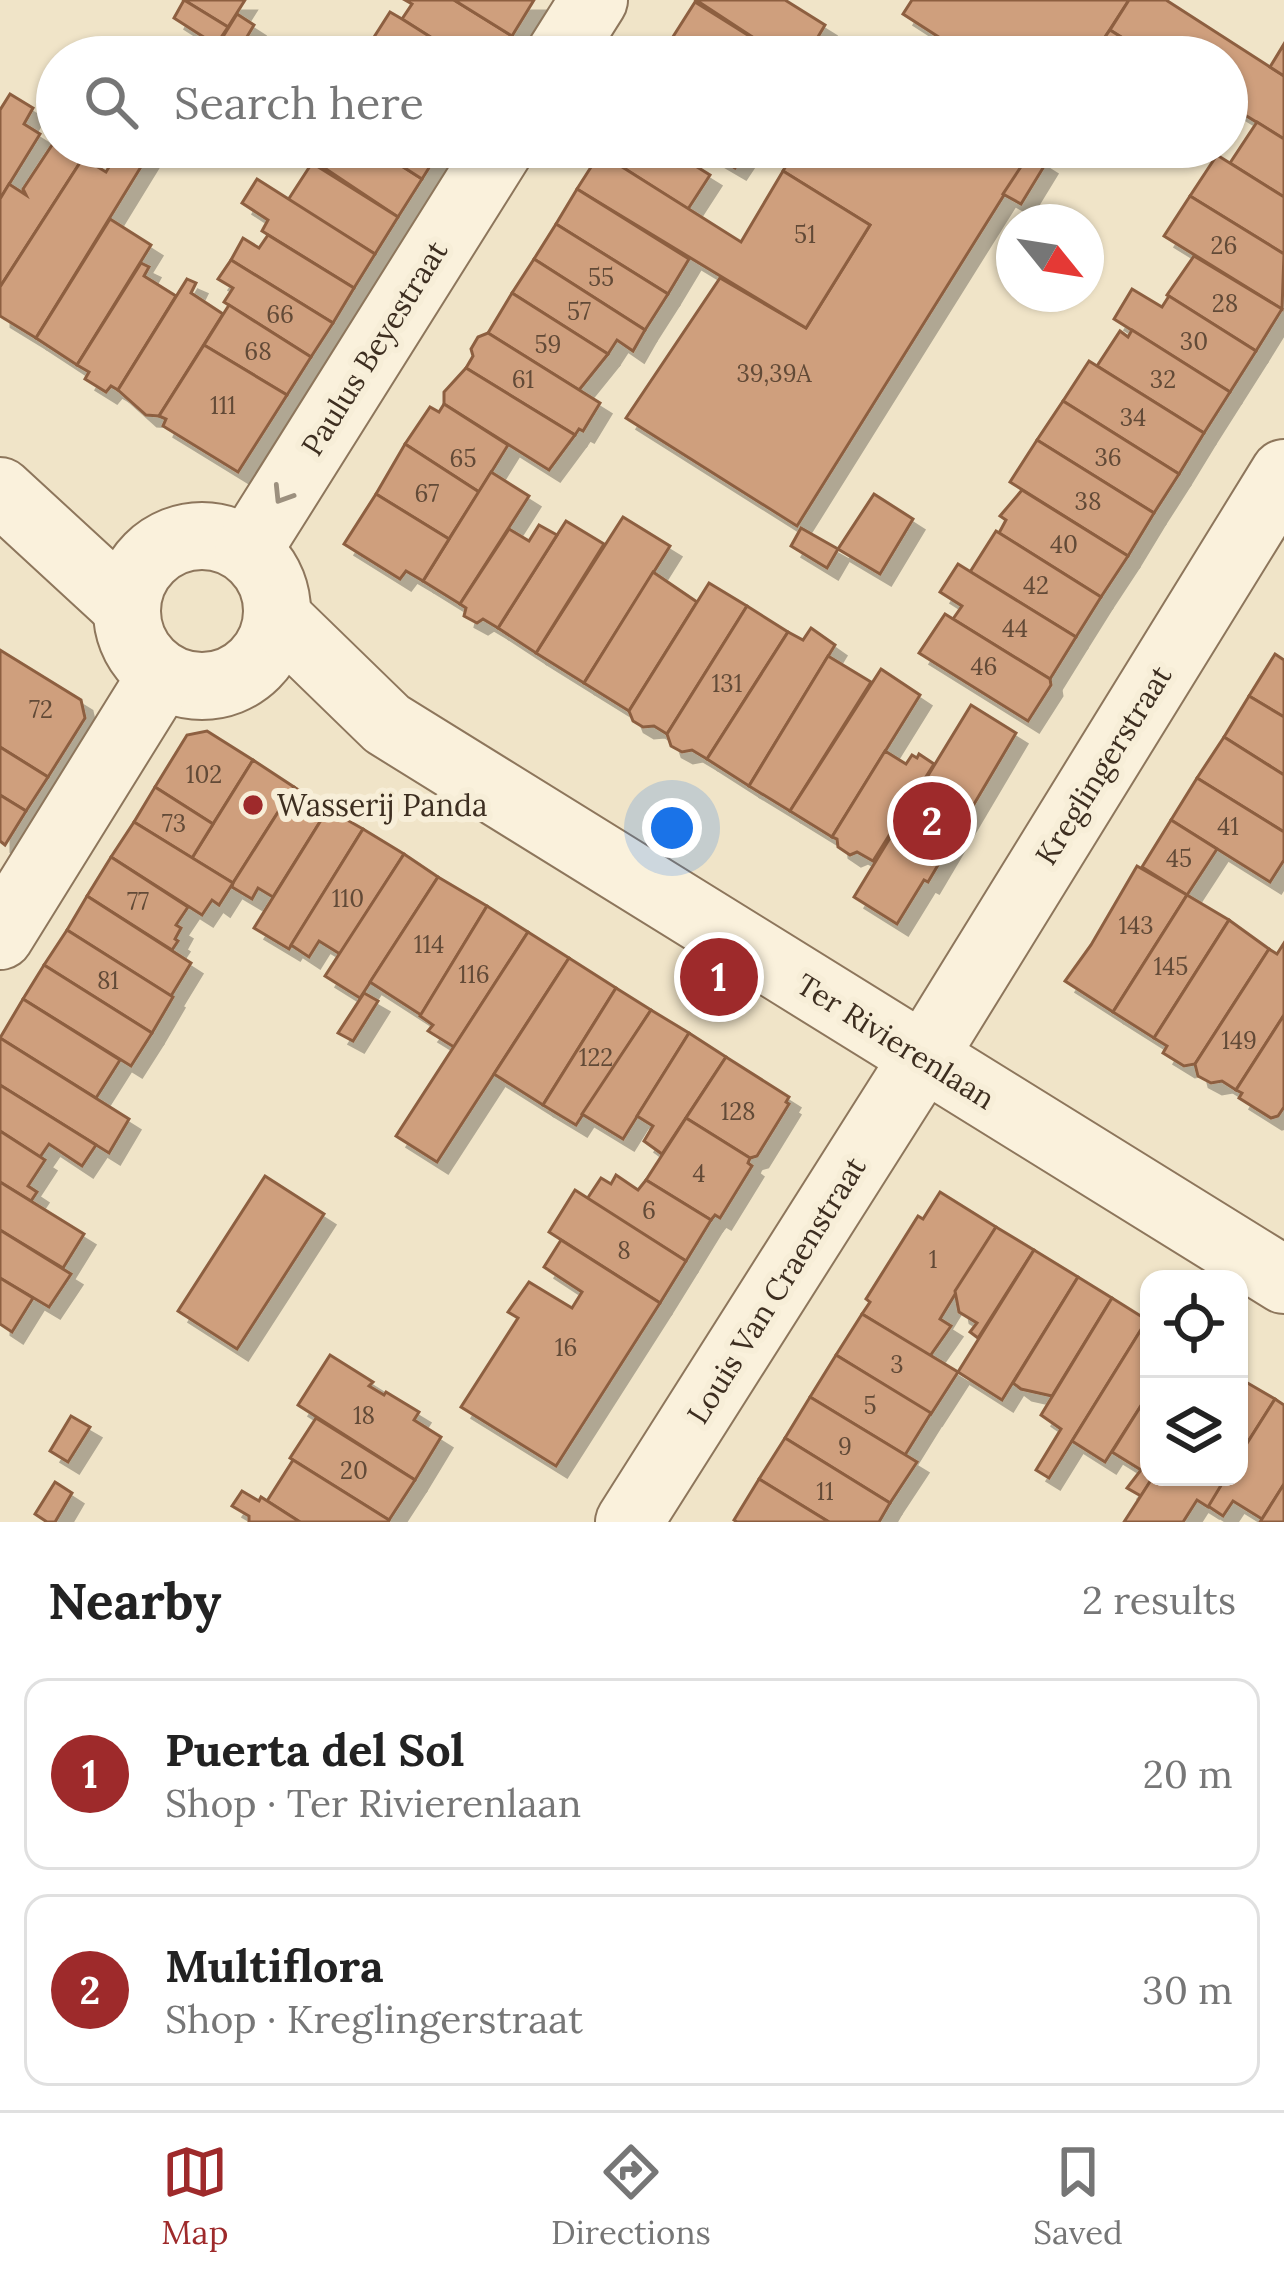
<!DOCTYPE html>
<meta charset="utf-8">
<style>
:root{--surface:#fff;--page:#f2f2f2;--text:#222;--muted:#767676;--line:#e0e0e0;--accent:#9e2a2b}
body{margin:0;font-family:Lora,serif;background:var(--page);color:var(--text)}
.controls{position:absolute;right:36px;bottom:36px;display:grid;overflow:hidden;border-radius:24px;box-shadow:0 3px 9px #0004}
.controls button{width:108px;height:108px;display:grid;place-items:center;padding:0;border:0;border-bottom:3px solid var(--line);background:var(--surface);color:var(--text);font:60px sans-serif}
.compass{position:absolute;left:996px;top:204px;width:108px;height:108px;border-radius:50%;background:var(--surface);box-shadow:0 3px 9px #0004;rotate:120deg}
.you{position:absolute;left:672px;top:828px;width:42px;height:42px;margin:-30px;border:9px solid #fff;border-radius:50%;background:#1a73e8;box-shadow:0 0 0 18px #1a73e833}
.badge{display:grid;place-items:center;width:78px;height:78px;border-radius:50%;background:var(--accent);color:#fff;font-size:39px;font-weight:700}
.pin{position:absolute;translate:-50% -50%;border:6px solid #fff;box-shadow:0 3px 12px #0006}
.list{margin:0;padding:0;list-style:none}
h2{display:flex;justify-content:space-between;align-items:center;height:156px;margin:0;padding:0 48px;font-size:51px}
h2 small{font-size:39px;font-weight:400;color:var(--muted)}
.list li{display:grid;grid-template-columns:78px 1fr auto;gap:36px;align-items:center;box-sizing:border-box;height:192px;margin:0 24px 24px;padding:0 24px;border:3px solid var(--line);border-radius:24px}
.list b{display:block;font-size:45px;white-space:nowrap}
.list p{margin:0;font-size:39px;white-space:nowrap;color:var(--muted)}
.list em{font-size:39px;font-style:normal;color:var(--muted)}
.icon{flex:none;width:66px;height:66px;fill:none;stroke:currentColor;stroke-width:2;stroke-linecap:round;stroke-linejoin:round}
.map{position:relative;flex:none;width:1284px;height:1522px;overflow:hidden}
.search{position:absolute;background:var(--surface);box-shadow:0 3px 9px #0004;left:36px;right:36px;top:36px;height:132px;display:flex;align-items:center;gap:30px;box-sizing:border-box;padding:0 42px;border-radius:66px;color:var(--muted);font-size:45px}
.sheet{height:588px;background:var(--surface)}
nav{display:flex;justify-content:space-around;align-items:center;box-sizing:border-box;height:168px;border-top:3px solid var(--line);background:var(--surface);font-size:33px;color:var(--muted)}
nav a{display:grid;justify-items:center;gap:6px}
nav .on{color:var(--accent)}
.map>svg:first-child{display:block}
.building{fill:#cf9f7d;stroke:#8d5f41;stroke-width:3;filter:url(#shadow)}
.lines{fill:none;stroke-linecap:round;stroke-linejoin:round}
.minor-casing{stroke:#8d765c;stroke-width:70}
.minor{stroke:#faf1dc;stroke-width:66}
.oneway{stroke:#9c907e}
.poi-dot{fill:#9e2a2b;stroke:#f7eed8;stroke-width:4.5}
.labels{text-anchor:middle;dominant-baseline:central;stroke-width:12;stroke-linejoin:round;paint-order:stroke}
.number-label{font-size:24px;fill:#624a37}
.street-label{font-size:30px;fill:#3d2e20;stroke:#f7eed8}
.poi-label{font-size:30px;fill:#3d2e20;stroke:#f7eed8;text-anchor:start}
</style>
<div class="map">
<svg width="1284" height="1522" viewBox="0 0 1284 1522">
<defs>
<filter id="shadow"><feDropShadow dx="11" dy="11" stdDeviation="0" flood-color="#0004"/></filter>
</defs>
<rect width="100%" height="100%" fill="#f0e4c8"/>
<!-- building -->
<g class="building">
<polygon points="184,0 245,0 228,27"/>
<polygon points="184,0 228,27 216,45 174,18"/>
<polygon points="405,0 454,0 512,36 499,57 462,57 402,19 412,4"/>
<polygon points="454,0 534,0 512,36"/>
<polygon points="696,0 785,0 825,25 806,57 783,57"/>
<polygon points="912,0 1129,0 1092,57 943,57 951,45 903,14"/>
<polygon points="1129,0 1166,0 1284,76 1284,139 1227,104 1227,57 1153,57 1110,30"/>
<polygon points="695,2 783,57 692,57 669,43"/>
<polygon points="390,12 402,19 462,57 381,57 367,48"/>
<polygon points="237,14 254,25 235,57 229,57 216,48"/>
<polygon points="1110,30 1132,44 1123,57 1100,44"/>
<polygon points="358,42 367,48 381,57 348,57"/>
<polygon points="669,43 692,57 660,57"/>
<polygon points="1284,44 1284,76 1270,67"/>
<polygon points="10,94 33,108 24,124 40,134 0,199 0,110"/>
<polygon points="1257,122 1284,139 1284,197 1230,163"/>
<polygon points="56,139 57,147 90,147 0,287 0,199 9,184 26,195 23,189"/>
<polygon points="121,147 133,147 147,157 36,338 0,316 0,287 83,158 106,172"/>
<polygon points="293,147 372,147 422,179 398,217"/>
<polygon points="372,147 442,147 422,179"/>
<polygon points="604,147 665,147 710,175 688,209 600,153"/>
<polygon points="699,147 742,147 747,150 735,168"/>
<polygon points="797,147 1034,147 797,526 626,418 720,278 806,328 870,225 783,171"/>
<polygon points="600,153 741,242 783,171 870,225 806,328 577,189"/>
<polygon points="1030,153 1046,163 1021,204 1003,194"/>
<polygon points="1217,155 1284,197 1284,254 1190,196"/>
<polygon points="312,163 398,217 375,254 288,200"/>
<polygon points="257,179 375,254 354,288 262,231 268,220 242,203"/>
<polygon points="577,189 689,259 668,294 556,224"/>
<polygon points="1190,196 1284,254 1282,309 1164,236"/>
<polygon points="110,219 151,245 77,365 36,338"/>
<polygon points="556,224 668,294 645,330 534,259"/>
<polygon points="268,235 354,288 333,323 231,260 243,238 259,248"/>
<polygon points="1194,256 1282,309 1256,351 1167,295"/>
<polygon points="534,259 645,330 633,351 617,340 608,354 512,293"/>
<polygon points="231,260 333,323 311,357 224,302 233,288 218,279"/>
<polygon points="141,263 149,267 144,276 176,296 118,390 111,386 106,392 85,379 89,372 77,365"/>
<polygon points="187,279 196,283 191,293 223,314 159,416 146,415 118,390"/>
<polygon points="1132,289 1162,307 1169,296 1256,351 1230,392 1114,319"/>
<polygon points="512,293 608,354 579,390 488,333"/>
<polygon points="229,305 311,357 287,395 204,345"/>
<polygon points="1132,330 1230,392 1204,433 1097,366 1120,331 1128,337"/>
<polygon points="488,333 600,403 583,431 579,429 575,435 466,368 473,356 471,349 478,337"/>
<polygon points="204,345 287,395 238,472 163,426 166,419 159,416"/>
<polygon points="1089,361 1204,433 1179,474 1063,401"/>
<polygon points="466,368 575,435 549,470 444,404 444,392"/>
<polygon points="1063,401 1179,474 1154,513 1037,440"/>
<polygon points="444,404 508,445 479,492 405,444 430,407 439,412"/>
<polygon points="1037,440 1154,513 1128,556 1010,482"/>
<polygon points="405,444 479,492 449,539 376,494"/>
<polygon points="491,472 529,496 460,604 423,581"/>
<polygon points="1022,490 1128,556 1101,597 999,533 1006,520 1000,516"/>
<polygon points="376,494 449,539 423,581 406,571 400,579 344,544"/>
<polygon points="874,494 913,519 880,574 838,549"/>
<polygon points="623,517 670,546 584,683 536,653"/>
<polygon points="566,521 604,544 536,653 498,628"/>
<polygon points="539,525 557,535 498,628 483,619 477,623 464,616 466,608 460,604 509,529 529,541"/>
<polygon points="801,528 838,549 827,568 791,546"/>
<polygon points="996,531 1101,597 1076,637 970,572"/>
<polygon points="958,564 1076,637 1050,679 953,619 962,606 940,592"/>
<polygon points="653,572 697,602 629,711 584,683"/>
<polygon points="709,583 747,606 667,734 654,726 643,727 633,721 629,711"/>
<polygon points="747,606 788,632 707,759 692,750 682,752 671,746 667,734"/>
<polygon points="945,614 1050,679 1051,685 1028,721 919,653"/>
<polygon points="811,628 835,645 749,786 707,759 788,632 803,640"/>
<polygon points="0,650 81,700 85,718 48,777 0,747"/>
<polygon points="1275,654 1284,660 1284,717 1249,696"/>
<polygon points="828,656 871,682 790,811 749,786"/>
<polygon points="881,669 920,695 832,837 790,811"/>
<polygon points="1249,696 1284,717 1284,775 1224,737"/>
<polygon points="971,705 1016,733 928,882 924,880 897,924 854,897"/>
<polygon points="207,731 253,760 213,824 155,787 187,735"/>
<polygon points="1224,737 1284,775 1284,832 1197,778"/>
<polygon points="0,747 48,777 26,811 0,795"/>
<polygon points="885,751 906,764 912,755 917,758 919,754 934,764 873,861 857,852 850,855 838,847 837,839 832,837"/>
<polygon points="253,760 294,787 233,883 192,858"/>
<polygon points="1197,778 1284,832 1284,860 1270,882 1171,820"/>
<polygon points="155,787 213,824 192,858 134,822"/>
<polygon points="294,787 328,809 273,897 258,888 252,899 232,887 233,883"/>
<polygon points="0,795 26,811 5,845 0,841"/>
<polygon points="328,809 363,829 289,949 254,928"/>
<polygon points="1171,820 1217,849 1187,895 1142,867"/>
<polygon points="134,822 233,883 219,905 212,900 202,915 111,857"/>
<polygon points="363,829 404,854 340,954 319,941 309,957 291,945"/>
<polygon points="404,854 438,877 360,998 325,976"/>
<polygon points="111,857 188,907 176,925 181,928 175,939 178,941 172,950 87,896"/>
<polygon points="1137,866 1187,895 1113,1012 1065,981 1091,945"/>
<polygon points="438,877 487,906 421,1015 370,982"/>
<polygon points="1187,895 1229,920 1154,1038 1113,1012"/>
<polygon points="87,896 191,963 171,996 67,930"/>
<polygon points="487,906 528,932 454,1047 428,1031 433,1025 420,1016"/>
<polygon points="1229,920 1269,949 1195,1064 1184,1066 1163,1053 1167,1046 1154,1038"/>
<polygon points="67,930 173,997 152,1033 44,965"/>
<polygon points="528,932 569,958 437,1162 396,1136"/>
<polygon points="1284,943 1284,1015 1236,1090 1222,1081 1211,1083 1198,1076 1195,1064 1269,949 1277,954"/>
<polygon points="569,958 616,988 543,1105 494,1074"/>
<polygon points="44,965 152,1033 131,1066 23,999"/>
<polygon points="616,988 651,1010 576,1125 543,1105"/>
<polygon points="364,993 378,1001 353,1041 338,1033"/>
<polygon points="23,999 120,1060 96,1098 0,1038"/>
<polygon points="651,1010 689,1033 623,1139 582,1114"/>
<polygon points="1284,1015 1284,1107 1278,1116 1271,1118 1239,1098 1242,1093 1236,1090"/>
<polygon points="689,1033 726,1057 662,1154 644,1141 653,1126 637,1116"/>
<polygon points="0,1038 129,1119 109,1153 0,1085"/>
<polygon points="726,1057 789,1097 786,1102 789,1104 757,1156 750,1158 686,1118"/>
<polygon points="0,1085 96,1145 82,1166 49,1144 40,1157 0,1131"/>
<polygon points="686,1118 750,1158 748,1163 752,1166 720,1218 715,1215 711,1220 646,1180"/>
<polygon points="0,1131 45,1160 28,1186 37,1192 31,1201 0,1182"/>
<polygon points="616,1175 638,1190 646,1180 711,1220 686,1261 587,1199 601,1178 611,1184"/>
<polygon points="265,1176 324,1214 237,1349 178,1311"/>
<polygon points="0,1182 84,1234 63,1268 0,1230"/>
<polygon points="575,1190 686,1261 660,1303 549,1232"/>
<polygon points="940,1192 996,1227 940,1319 951,1326 930,1356 862,1314 870,1302 866,1299 918,1216 923,1219"/>
<polygon points="996,1227 1034,1250 978,1338 970,1332 977,1323 959,1312 955,1291"/>
<polygon points="0,1230 71,1274 49,1307 0,1278"/>
<polygon points="561,1240 660,1303 556,1466 461,1407 518,1318 508,1312 529,1282 572,1308 582,1292 544,1267"/>
<polygon points="1034,1250 1078,1277 1002,1400 958,1372"/>
<polygon points="1078,1277 1112,1298 1052,1396 1021,1389 1013,1383"/>
<polygon points="0,1278 33,1298 12,1332 0,1324"/>
<polygon points="1112,1298 1147,1320 1049,1478 1036,1470 1061,1429 1041,1415"/>
<polygon points="862,1314 958,1372 931,1414 836,1355"/>
<polygon points="1147,1320 1149,1393 1105,1462 1072,1441"/>
<polygon points="330,1355 373,1382 369,1386 384,1395 386,1392 419,1412 414,1420 441,1437 415,1480 298,1405"/>
<polygon points="836,1355 931,1413 905,1455 810,1397"/>
<polygon points="1239,1378 1275,1399 1239,1456"/>
<polygon points="1149,1393 1149,1477 1153,1477 1141,1496 1127,1488 1141,1470 1112,1452"/>
<polygon points="810,1397 917,1462 890,1503 785,1438"/>
<polygon points="1275,1399 1284,1405 1284,1484 1262,1519 1233,1501 1223,1516 1208,1506 1226,1477 1239,1477 1239,1456"/>
<polygon points="71,1416 90,1427 68,1462 50,1451"/>
<polygon points="316,1418 415,1480 389,1520 290,1458"/>
<polygon points="785,1438 890,1503 879,1522 829,1522 759,1479"/>
<polygon points="293,1460 389,1520 388,1522 300,1522 267,1501"/>
<polygon points="1153,1477 1226,1477 1208,1507 1197,1500 1183,1522 1124,1522"/>
<polygon points="759,1479 829,1522 737,1522 734,1520"/>
<polygon points="55,1482 72,1493 55,1522 47,1522 35,1514"/>
<polygon points="1284,1484 1284,1522 1260,1522 1262,1519"/>
<polygon points="242,1491 259,1501 261,1497 300,1522 249,1522 249,1516 232,1506"/>
</g>
<g class="lines">
<!-- minor casing -->
<g class="minor-casing">
<g id="minor">
<polyline points="558,57 594,0"/>
<polyline points="0,491 126,607"/>
<circle cx="202" cy="611" r="75"/>
<polyline points="248,550 501,147"/>
<polyline points="278,618 387,724 1284,1280"/>
<polyline points="0,936 162,675"/>
<polyline points="629,1522 923,1058 1284,473"/>
</g>
</g>
<!-- minor -->
<use href="#minor" class="minor"/>
</g>
<!-- one-way arrows -->
<defs><path id="oneway-chevron" d="M-2-3.5L2.5 0L-2 3.5" fill="none" stroke-width="1.6" stroke-linecap="round" stroke-linejoin="round" transform="scale(3)"/></defs>
<use class="oneway" href="#oneway-chevron" transform="translate(282 495) rotate(122)"/>
<!-- markers -->
<circle class="poi-dot" cx="253" cy="805" r="12"/>
<g class="labels">
<!-- number labels -->
<g class="number-label">
<text x="805" y="234">51</text>
<text x="1224" y="245">26</text>
<text x="601" y="277">55</text>
<text x="1225" y="303">28</text>
<text x="579" y="311">57</text>
<text x="280" y="314">66</text>
<text x="1194" y="341">30</text>
<text x="548" y="344">59</text>
<text x="258" y="351">68</text>
<text x="774" y="373">39,39A</text>
<text x="523" y="379">61</text>
<text x="1163" y="379">32</text>
<text x="223" y="405">111</text>
<text x="1133" y="417">34</text>
<text x="1108" y="457">36</text>
<text x="463" y="458">65</text>
<text x="427" y="493">67</text>
<text x="1088" y="501">38</text>
<text x="1064" y="544">40</text>
<text x="1036" y="585">42</text>
<text x="1015" y="628">44</text>
<text x="984" y="666">46</text>
<text x="727" y="683">131</text>
<text x="41" y="709">72</text>
<text x="204" y="774">102</text>
<text x="174" y="823">73</text>
<text x="1228" y="826">41</text>
<text x="1179" y="858">45</text>
<text x="348" y="898">110</text>
<text x="138" y="901">77</text>
<text x="1136" y="925">143</text>
<text x="429" y="944">114</text>
<text x="1171" y="966">145</text>
<text x="474" y="974">116</text>
<text x="108" y="980">81</text>
<text x="1239" y="1040">149</text>
<text x="596" y="1057">122</text>
<text x="738" y="1111">128</text>
<text x="699" y="1173">4</text>
<text x="649" y="1210">6</text>
<text x="624" y="1250">8</text>
<text x="933" y="1259">1</text>
<text x="566" y="1347">16</text>
<text x="897" y="1364">3</text>
<text x="870" y="1405">5</text>
<text x="364" y="1415">18</text>
<text x="845" y="1446">9</text>
<text x="354" y="1470">20</text>
<text x="825" y="1491">11</text>
</g>
<!-- street labels -->
<g class="street-label">
<text transform="translate(374 348) rotate(-58)">Paulus Beyestraat</text>
<text transform="translate(1103 765) rotate(-58)">Kreglingerstraat</text>
<text transform="translate(896 1041) rotate(32)">Ter Rivierenlaan</text>
<text transform="translate(776 1290) rotate(-58)">Louis Van Craenstraat</text>
</g>
<!-- poi labels -->
<g class="poi-label">
<text x="277" y="805">Wasserij Panda</text>
</g>
</g>
</svg>
<div class="controls">
<button><svg class="icon" aria-label="locate" viewBox="0 0 24 24"><circle cx="12" cy="12" r="6"/><path d="M12 2v4M12 18v4M2 12h4M18 12h4"/></svg></button>
<button><svg class="icon" aria-label="layers" viewBox="0 0 24 24"><path d="M12 4l9 5-9 5-9-5zM3 14l9 5 9-5"/></svg></button>
</div>
<svg class="compass" viewBox="-18 -18 36 36"><path d="M0-13l5 13h-10z" fill="#e53935"/><path d="M0 13l5-13h-10z" fill="#767676"/></svg>
<div class="you"></div>
<div class="pin badge" style="left:719px;top:977px">1</div>
<div class="pin badge" style="left:932px;top:821px">2</div>
<div class="search"><svg class="icon" aria-label="search" viewBox="0 0 24 24"><circle cx="10" cy="10" r="6"/><path d="M15 15l6 6"/></svg>Search here</div>
</div>
<section class="sheet">
<h2>Nearby<small>2 results</small></h2>
<ul class="list">
<li><span class="badge">1</span><div><b>Puerta del Sol</b><p>Shop · Ter Rivierenlaan</p></div><em>20 m</em></li>
<li><span class="badge">2</span><div><b>Multiflora</b><p>Shop · Kreglingerstraat</p></div><em>30 m</em></li>
</ul>
</section>
<nav>
<a class="on"><svg class="icon" aria-label="map" viewBox="0 0 24 24"><path d="M3 6l6-2 6 2 6-2v14l-6 2-6-2-6 2zM9 4v14M15 6v14"/></svg>Map</a>
<a><svg class="icon" aria-label="directions" viewBox="0 0 24 24"><path d="M12 3l9 9-9 9-9-9zM9 14v-3h6M13 9l2 2-2 2"/></svg>Directions</a>
<a><svg class="icon" aria-label="saved" viewBox="0 0 24 24"><path d="M7 4h10v16l-5-4-5 4z"/></svg>Saved</a>
</nav>
